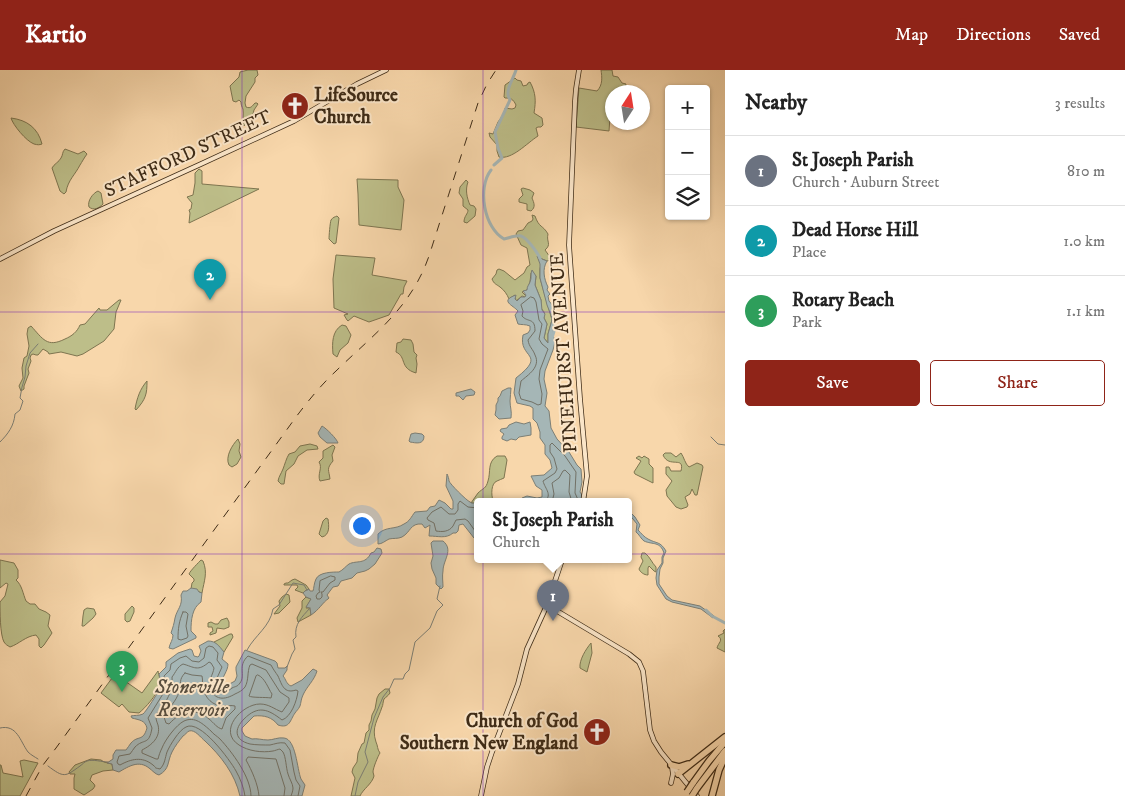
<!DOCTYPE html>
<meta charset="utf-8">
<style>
:root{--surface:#fff;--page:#f6f6f6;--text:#222;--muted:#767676;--line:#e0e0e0;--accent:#8f2418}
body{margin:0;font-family:"IM FELL DW Pica",serif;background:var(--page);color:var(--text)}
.controls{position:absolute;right:15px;top:15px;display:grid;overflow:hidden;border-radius:5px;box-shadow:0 1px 4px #0004}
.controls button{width:45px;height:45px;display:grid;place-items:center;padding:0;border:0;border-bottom:1px solid var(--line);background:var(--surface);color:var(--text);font:25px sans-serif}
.compass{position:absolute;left:605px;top:15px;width:45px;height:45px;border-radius:50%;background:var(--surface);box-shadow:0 1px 4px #0004;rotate:12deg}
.you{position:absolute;left:361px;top:455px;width:18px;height:18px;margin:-12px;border:4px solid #fff;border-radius:50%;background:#1a73e8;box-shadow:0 0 0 8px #1a73e833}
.badge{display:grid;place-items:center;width:32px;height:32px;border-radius:50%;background:var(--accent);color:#fff;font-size:16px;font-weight:700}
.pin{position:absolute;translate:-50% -41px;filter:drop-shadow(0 1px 2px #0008)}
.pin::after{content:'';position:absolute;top:26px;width:18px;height:15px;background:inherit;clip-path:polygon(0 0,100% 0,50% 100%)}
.popup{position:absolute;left:474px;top:428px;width:158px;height:65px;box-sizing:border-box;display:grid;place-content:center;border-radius:5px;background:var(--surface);filter:drop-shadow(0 1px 4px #0005);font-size:16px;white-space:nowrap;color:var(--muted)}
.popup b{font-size:19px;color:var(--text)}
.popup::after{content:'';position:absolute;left:50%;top:100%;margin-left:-10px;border:10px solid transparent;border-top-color:var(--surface)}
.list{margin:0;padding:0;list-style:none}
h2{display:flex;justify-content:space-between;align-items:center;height:65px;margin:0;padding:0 20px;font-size:21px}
h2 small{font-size:16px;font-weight:400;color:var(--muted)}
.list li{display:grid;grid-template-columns:32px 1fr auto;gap:15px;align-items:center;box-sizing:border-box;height:70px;padding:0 20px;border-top:1px solid var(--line)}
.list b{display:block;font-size:19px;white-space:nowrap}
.list p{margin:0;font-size:16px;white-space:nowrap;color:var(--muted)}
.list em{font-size:16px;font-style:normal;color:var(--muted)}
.actions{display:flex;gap:10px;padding:15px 20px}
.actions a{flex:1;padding:11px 0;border:1px solid var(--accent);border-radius:5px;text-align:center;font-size:18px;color:var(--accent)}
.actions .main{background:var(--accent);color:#fff}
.icon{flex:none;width:28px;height:28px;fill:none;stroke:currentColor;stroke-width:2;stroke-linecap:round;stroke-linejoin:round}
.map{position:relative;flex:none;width:725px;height:726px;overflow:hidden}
header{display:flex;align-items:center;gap:30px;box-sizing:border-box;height:70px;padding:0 25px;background:var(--accent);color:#fff}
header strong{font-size:24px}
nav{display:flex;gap:28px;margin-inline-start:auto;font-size:18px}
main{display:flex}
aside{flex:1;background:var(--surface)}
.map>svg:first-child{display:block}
.green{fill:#bdbe89;stroke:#7e7550}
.water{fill:#a5b6b6;stroke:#7c7f76}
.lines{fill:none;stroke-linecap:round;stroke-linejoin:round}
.shore{stroke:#727166;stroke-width:1}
.stream{stroke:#7c7f76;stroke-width:1}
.river{stroke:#a5b6b6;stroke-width:3}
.secondary-casing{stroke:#3f2c17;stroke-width:5.5}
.motorway-casing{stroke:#3f2c17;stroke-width:8}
.secondary{stroke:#fae5c8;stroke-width:4}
.motorway{stroke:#f8d7ab;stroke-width:5.5}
.rail{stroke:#3f2c17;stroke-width:1;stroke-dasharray:9 9;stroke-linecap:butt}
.motorway-bridge-casing{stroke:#3f2c17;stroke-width:8;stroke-linecap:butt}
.motorway-bridge{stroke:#f8d7ab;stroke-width:5.5}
.grid{fill:none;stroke:#7b2cbf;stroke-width:1;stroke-opacity:0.55}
.labels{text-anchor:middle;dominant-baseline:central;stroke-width:4;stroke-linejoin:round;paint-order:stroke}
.poi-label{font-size:19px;font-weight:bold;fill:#3f2c17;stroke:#fae5c8;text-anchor:start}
.street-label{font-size:19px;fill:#3f2c17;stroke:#fae5c8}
.water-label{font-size:20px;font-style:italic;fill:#584e3f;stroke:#fae5c8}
</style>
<header>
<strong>Kartio</strong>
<nav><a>Map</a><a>Directions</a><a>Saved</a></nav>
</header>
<main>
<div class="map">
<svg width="725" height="726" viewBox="0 0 725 726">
<rect width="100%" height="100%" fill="#f8d7ab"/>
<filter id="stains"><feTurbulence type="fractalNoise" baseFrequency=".004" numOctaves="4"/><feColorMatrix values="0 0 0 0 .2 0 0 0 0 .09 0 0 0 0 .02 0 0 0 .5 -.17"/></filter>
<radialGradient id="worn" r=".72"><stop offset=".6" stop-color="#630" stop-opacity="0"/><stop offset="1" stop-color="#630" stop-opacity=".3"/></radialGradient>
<!-- green -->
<g class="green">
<path d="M 248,0 L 257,0 L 258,5 L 255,8 L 255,12 L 246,26 L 245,33 L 246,37 C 251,39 252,36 255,33 L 257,33 L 258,34 L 254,40 L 251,52 L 247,52 L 244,56 C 242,51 244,44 243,39 C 242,37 241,35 241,32 L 239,30 L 236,32 L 233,31 L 230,16 L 239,7 L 240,2 Z"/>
<path d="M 601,0 L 612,0 L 613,6 L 618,7 L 622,13 L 626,14 L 624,22 L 612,22 L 612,52 L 610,47 L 609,61 L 576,57 L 579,18 L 597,21 C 603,15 602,7 601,0 Z"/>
<path d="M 515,8 L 517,10 L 521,11 L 523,16 L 527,15 L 528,13 L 530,12 C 536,23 536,31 534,43 L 542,48 L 543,55 L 541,57 L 538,57 L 536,58 L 538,66 C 527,73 512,90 499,87 L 497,81 L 497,75 L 490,67 L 489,63 L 493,64 L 498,52 L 505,42 L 505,38 L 512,39 L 515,38 L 516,35 C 513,29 511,28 505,28 L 504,27 L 505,15 Z"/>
<path d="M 11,48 C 27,50 38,58 42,74 C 39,75 38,75 34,74 C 26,71 13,55 11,48 Z"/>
<path d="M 65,79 L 78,84 L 84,81 L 87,84 C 84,88 82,92 80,95 C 75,105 68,110 66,122 L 64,124 L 60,121 L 52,98 C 54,94 59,92 61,88 C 63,85 62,82 65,79 Z"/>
<polygon points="199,99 202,101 202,114 259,119 189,153 190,143 189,140 191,139 192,133 187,127 193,125 195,113 195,103"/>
<polygon points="357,109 398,110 398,117 404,130 401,160 359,155 358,124"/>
<path d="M 466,110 L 468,112 C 465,120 467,128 470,135 L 474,136 L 476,139 L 475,146 L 467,153 L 464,152 C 464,146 468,144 468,140 L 463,136 L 463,129 L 459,123 L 460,117 Z"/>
<path d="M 523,118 L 530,120 L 534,123 L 532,128 C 534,133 536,137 531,141 L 527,140 L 527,134 L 519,132 L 519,129 L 523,125 L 521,119 Z"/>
<path d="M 98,121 L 101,123 L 103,134 C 99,138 94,141 89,137 C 87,131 93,123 98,121 Z"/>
<path d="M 532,145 L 535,146 C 539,158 543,155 548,164 C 546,172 552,174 545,180 L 550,187 L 550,190 L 547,191 L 542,189 L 540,199 L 540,208 L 552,250 L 548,264 L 548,273 L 544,268 L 547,254 L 544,248 L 544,242 L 541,238 L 541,230 L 535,215 L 536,206 L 531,203 L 530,212 L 527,220 L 522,222 L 526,226 L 525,227 L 522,226 L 516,231 L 515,225 L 509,229 C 507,224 504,220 500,217 C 496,214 494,214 492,209 L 496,204 L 497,200 L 499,199 L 504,201 L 515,210 L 524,203 L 527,197 L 530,195 L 527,178 L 521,175 L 516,164 L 518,161 L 523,160 L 528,153 L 532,151 L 533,149 Z"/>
<path d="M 337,146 L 339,148 L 336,173 L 334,174 L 329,169 C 329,166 330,153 331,150 C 333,147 335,147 337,146 Z"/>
<polygon points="336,185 375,188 372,205 407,211 404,217 403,224 401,224 389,245 369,252 354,246 348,251 347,250 344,245 348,244 334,238 333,209"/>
<path d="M 119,230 L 121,230 L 116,242 L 114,259 L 104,271 L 83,284 L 77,286 L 61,282 L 49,284 L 48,282 L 43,279 L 38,285 L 36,285 L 33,284 L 31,285 L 30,288 L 31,291 L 28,299 L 29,303 L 24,316 L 24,319 L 21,321 L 19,316 L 23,308 L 22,298 L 24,288 L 27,286 L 29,276 L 27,264 L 28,258 L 31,256 C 43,269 47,278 65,269 C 72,266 77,262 80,255 L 85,254 L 99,238 L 100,240 L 107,240 Z"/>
<path d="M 342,255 L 346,256 L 351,265 L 348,273 L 340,280 L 337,287 L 333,284 C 332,273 332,261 342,255 Z"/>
<path d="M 403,269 L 411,270 L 413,274 L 414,282 L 417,285 L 416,288 L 417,294 L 416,303 C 399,298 407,287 396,282 L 397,273 L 401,272 Z"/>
<path d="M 147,311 C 147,324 146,329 136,340 L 135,339 C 137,328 140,319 147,311 Z"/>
<path d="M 238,369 L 240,374 L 239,381 L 241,387 L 237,394 L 232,397 L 229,395 C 225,387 232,375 238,369 Z"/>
<path d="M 310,374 L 317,376 L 318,379 L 307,380 L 298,386 L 294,394 L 286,401 L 284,414 L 281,414 L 278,411 C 279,406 281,404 283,399 C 285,394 286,389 289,384 L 295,382 L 300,376 Z"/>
<path d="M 333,375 L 335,377 L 332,385 L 333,391 C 326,399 329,400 330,409 L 320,411 C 317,404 323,398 319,392 L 323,388 L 323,381 Z"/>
<path d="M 665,383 L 671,383 L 676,387 L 681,383 C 684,387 685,394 689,397 L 697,393 L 702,395 L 703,397 L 697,425 L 695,425 L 692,419 L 690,424 L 685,427 L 688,435 L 687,437 L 681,439 L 676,437 L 667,426 L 666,420 L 672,411 L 666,404 L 666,397 L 669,397 L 671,401 L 681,401 C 685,385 669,399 663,385 Z"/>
<path d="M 497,386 L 505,386 L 507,390 L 504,408 C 502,409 499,410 497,411 C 491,413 491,425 493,430 L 492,432 L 489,432 L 486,429 L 482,432 L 478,432 L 478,433 L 471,433 C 473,430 476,426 478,423 C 483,418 486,419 488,411 C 491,402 487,392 497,386 Z"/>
<polygon points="639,386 642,388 644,386 649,389 649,394 653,398 653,413 635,404 634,402 641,391 636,388"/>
<path d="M 326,448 L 328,449 C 329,456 330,465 322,467 L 319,464 L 323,451 Z"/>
<path d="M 642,483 L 645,483 C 650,487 652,493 656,497 L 656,502 L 654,501 L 649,496 L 648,498 L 648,505 C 644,505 640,502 639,499 L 643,491 L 641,487 Z"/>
<path d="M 0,490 L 14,493 L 18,500 L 18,508 L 16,510 C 22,515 23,524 26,531 L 30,534 L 35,534 L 39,539 L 46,542 L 50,545 L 48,556 L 52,563 L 44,575 L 41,578 L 39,576 L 39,569 L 36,565 C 26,566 19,574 10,577 C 7,575 6,575 4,572 C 0,565 0,541 0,532 L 5,526 L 8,514 L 6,513 L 0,518 Z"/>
<path d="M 201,490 L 203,491 C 208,503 204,511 202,523 L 191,519 L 192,513 L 194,511 L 194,509 L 189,504 C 190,501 199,492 201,490 Z"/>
<polygon points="295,509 306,515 309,519 305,521 303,523 295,520 298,517 297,515 284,515 284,514 286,513 288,513 292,510"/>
<polygon points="286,524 289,525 290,532 279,543 274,544 280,536 279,531 282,527"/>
<polygon points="306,527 311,529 306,538 310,538 311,545 298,552 297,548 302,538 302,531"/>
<polygon points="132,536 134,538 134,542 130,551 127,552 125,550 125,544"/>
<polygon points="87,538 94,539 96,544 93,548 84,556 82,556 83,546 84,540"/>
<polygon points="227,548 229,552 229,557 224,559 217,558 216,563 210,565 210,563 213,561 212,557 208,557 208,553 211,552 215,554 218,554 221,550"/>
<path d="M 725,559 L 725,582 L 717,578 C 718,573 724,570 718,566 L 724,563 L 723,561 Z"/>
<polygon points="230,564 232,564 233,567 224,582 214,572"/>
<path d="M 591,573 L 592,583 L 587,602 L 580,598 C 579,590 586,579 591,573 Z"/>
<path d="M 158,601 C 159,605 161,612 159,617 C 156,626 146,637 139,643 L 129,642 L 122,634 L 119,637 L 101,623 L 115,604 L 142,623 Z"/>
<path d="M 385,619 L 389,619 L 390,623 C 388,626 386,627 384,629 C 383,631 383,636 382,637 C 378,650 371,657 376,672 C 378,676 377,679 380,683 C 378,686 373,698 373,702 C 373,703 374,705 374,706 C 372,714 363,719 360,726 L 351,726 L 355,708 L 352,702 L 353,698 L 357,692 L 358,683 L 362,674 L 364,673 L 366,663 L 369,660 L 369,655 L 371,651 L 372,645 L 375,639 L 377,628 L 379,624 Z"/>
<polygon points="91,689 101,690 104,692 112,694 113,700 103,701 92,705 90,710 94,714 95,716 93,719 84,725 74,719 74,708 75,704 70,704 69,702 75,695"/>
<polygon points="24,690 38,693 20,726 0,726 0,695 1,695 3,703 23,707 20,691"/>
</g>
<!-- water -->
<g class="water">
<path d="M 537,186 L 539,186 L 542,189 L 547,191 C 542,199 544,209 548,217 L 547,220 L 550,224 L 548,226 L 549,231 L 554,237 L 554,253 L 553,265 L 555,272 L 553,280 L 545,301 L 544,309 L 547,323 L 545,336 L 549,341 L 551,358 L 557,369 L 569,382 L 577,395 L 581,399 L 582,412 L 580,422 L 582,425 L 582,428 L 603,432 L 586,432 L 581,431 L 581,432 L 521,432 L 522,428 L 527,426 L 537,428 L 542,427 L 542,420 L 536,416 L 531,406 L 544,405 L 552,398 L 550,390 L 545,384 L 545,375 L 540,368 L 540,362 L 537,353 L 533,349 L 533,338 L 530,336 L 517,333 L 514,323 L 516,308 C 548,283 518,289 523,265 L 528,263 L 530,260 L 530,256 C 525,254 522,255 518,254 L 515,245 L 518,241 C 513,235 499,231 516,225 L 515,229 L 517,231 L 521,227 L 525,227 L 526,225 L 523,221 L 527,220 C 527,216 529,215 530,212 C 532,208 530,204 532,200 L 536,206 L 535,215 L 541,230 L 542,240 L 545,244 L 544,248 L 547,254 L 544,268 L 547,272 L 548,273 L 548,264 L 552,250 L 551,245 L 547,235 L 540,208 L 540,194 Z"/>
<path d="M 508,318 L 511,318 C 511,322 510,327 510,331 C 510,337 512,341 511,348 L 499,349 L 495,345 L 496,340 L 496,335 L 498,331 L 498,328 L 500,326 L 502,321 Z"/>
<polygon points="471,319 475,322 474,325 466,326 463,330 459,326 456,326 456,323"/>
<polygon points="516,352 524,354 530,352 531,358 531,365 519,367 516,370 511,369 507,371 502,369 502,367 504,364 500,361 501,359 507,358 509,355"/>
<path d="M 322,356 C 326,358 337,369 338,373 L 327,373 L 320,367 L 318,363 Z"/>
<path d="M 415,363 L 422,364 L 424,366 C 424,375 416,373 410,372 L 409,371 L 411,364 Z"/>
<path d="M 447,404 C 448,406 449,409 449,411 C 450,414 466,430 470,432 C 472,434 475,433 478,433 L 478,470 L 474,468 L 463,454 L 459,455 L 458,461 L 456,463 L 453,463 C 446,469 438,466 429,466 L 430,455 L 425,458 L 422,454 C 410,453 411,462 402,467 C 398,469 393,468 389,469 C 385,471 382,474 378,474 L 378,464 C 386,456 395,460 404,454 C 410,451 411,447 415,442 L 427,441 L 430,437 L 435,436 L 439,430 L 445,433 L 451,439 L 453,439 L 453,431 L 446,416 Z"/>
<path d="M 628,440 L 635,447 L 640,455 L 638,460 C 641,463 644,467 648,469 C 657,474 660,471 666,481 L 663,488 L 663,493 L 660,499 L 659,507 L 659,514 L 667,526 L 672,530 L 700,536 L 714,546 L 713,548 L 701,539 L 672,532 L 666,529 L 664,526 L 657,515 L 656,508 L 657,500 L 662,493 L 662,487 L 664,483 C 660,471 653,475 644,471 C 641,469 639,464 636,462 L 637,454 L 628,443 Z"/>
<path d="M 433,471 L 443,471 C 454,480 443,490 443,501 C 442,506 443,512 443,517 L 441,519 L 436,514 L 436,508 L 432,499 L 431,493 L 433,486 L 431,473 Z"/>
<path d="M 377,478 L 381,479 L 382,483 L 375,494 L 369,499 L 365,501 L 357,503 L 352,508 L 341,511 L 338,516 L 333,517 L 327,525 L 329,528 L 328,529 C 323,532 319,540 311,545 L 310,538 L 306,537 L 311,529 L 306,527 L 303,523 L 305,521 L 309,519 L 310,521 L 313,521 C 314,518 314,513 316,509 C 319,502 333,502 339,502 C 343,500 346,496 349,494 C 357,490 365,495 371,483 L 374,482 Z"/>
<path d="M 191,518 L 197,519 L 199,522 L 202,523 L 201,532 C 192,538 191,550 191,561 L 196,566 L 196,568 L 173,579 L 169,578 C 170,573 173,570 173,565 L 171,563 C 173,557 174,554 175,548 C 177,539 183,536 181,525 L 183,521 L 187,521 Z"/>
<path d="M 208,571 C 216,571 219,576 224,582 L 222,589 L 228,594 C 228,601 222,607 221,614 L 224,617 L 235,611 L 237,606 L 236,600 L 236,597 L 245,580 L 275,591 L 277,593 L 278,598 L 285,598 L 287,596 L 287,600 L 283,606 C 286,609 286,614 291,616 L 302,610 L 313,599 L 317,601 C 314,611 307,616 303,625 C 301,629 301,633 300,636 C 298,640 297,640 295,643 C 290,650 290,659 278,655 C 272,647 264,645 254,646 L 242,658 L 242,661 L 245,666 L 252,669 C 257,668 262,670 268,670 C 273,670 278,667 284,668 C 296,669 297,699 301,709 C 302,711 304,713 305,715 L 302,726 L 240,726 C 235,704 221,686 205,671 C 201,668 195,659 189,661 C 187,662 185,665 183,666 C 179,671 175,676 172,682 C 167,692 170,699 159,705 C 155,704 153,701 149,698 C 139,690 129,696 119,702 L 113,700 L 112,694 L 107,693 L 113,689 L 113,685 L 116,680 L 126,680 C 128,678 129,675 131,673 C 138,665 143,672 147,658 C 145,650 139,650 132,648 L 131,646 C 134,645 139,646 143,644 C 145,643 159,621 161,617 L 161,613 L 159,604 L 166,597 L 166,592 L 178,583 L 190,579 L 192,580 L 194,586 L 198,587 L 199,586 L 201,581 L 199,576 Z"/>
</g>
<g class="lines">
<!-- shore -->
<g class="shore">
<path d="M 531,227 L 534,228 L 536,232 L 539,250 L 542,254 L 539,269 L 542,274 L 548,279 L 540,300 L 539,309 L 542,324 L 541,334 L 538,335 L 532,332 L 521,329 L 519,323 L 521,311 C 528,305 541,297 535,285 C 533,279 529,277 528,270 L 535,261 C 535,247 528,253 522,246 L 523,241 L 521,235 Z"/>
<path d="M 543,432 C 554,426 545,419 543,411 L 555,403 L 557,399 L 554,388 L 550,382 L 550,375 L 552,373 L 565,386 L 576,402 L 575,423 L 579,432"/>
<polyline points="552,432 554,424 552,413 559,408 563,401 565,400 570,405 569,422 572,432"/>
<path d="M 478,438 L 468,437 L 460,431 L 458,434 L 458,440 L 455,444 L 449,444 L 441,437 L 432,442 L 427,448 L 428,450 L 434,453 L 436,461 C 442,462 449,462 453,456 C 454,454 455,452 456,450 L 465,449 L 468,451 L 478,465"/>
<polygon points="331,506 335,507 335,510 330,513 323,522 321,522 322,524 322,527 320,529 317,529 316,526 318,523 320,522 319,520 320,511"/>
<path d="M 183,542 L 186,542 L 188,544 L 186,556 L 188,566 L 187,568 L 181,570 L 178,569 C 178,559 179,551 183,542 Z"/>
<path d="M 185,603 L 192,605 L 202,606 C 203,610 202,614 203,618 C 205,628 213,636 223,636 C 228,636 231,635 235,636 L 235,639 L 226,648 L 222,659 C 217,658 214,653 209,649 C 195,637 181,641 169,654 L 166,653 L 164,647 C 168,638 176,632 179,622 C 182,613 178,610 185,603 Z"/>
<path d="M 258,605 C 265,608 268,618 272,624 L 271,628 C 266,627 252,628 249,626 L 256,606 Z"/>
<path d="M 245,726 C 244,718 240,708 236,701 C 230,690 200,649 186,657 C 179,660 170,675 167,682 C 165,688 165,694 160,699 C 152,697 159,700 153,695 C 142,686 131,689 120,695 L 118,694 L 117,692 L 119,686 L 130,684 C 132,682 133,679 135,677 C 144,668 149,676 152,658 L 148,648 L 166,619 L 166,613 L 164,606 L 170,600 L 171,594 L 180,588 L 186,586 L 192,591 L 199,592 L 204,588 L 206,578 L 209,576 L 213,577 L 218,583 L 217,590 L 222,597 L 217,608 L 216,614 L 221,622 C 227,623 228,621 232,618 C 236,616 237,617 240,613 C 246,605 237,596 248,586 L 271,595 C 273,599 276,603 278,606 C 282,615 284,624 296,620 L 298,621 C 297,631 291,647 282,650 C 268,639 258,635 244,649 C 234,659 234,670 250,674 C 256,675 264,675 270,675 C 275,674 279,672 285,673 L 290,680 L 294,702 L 296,710 L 300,716 L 298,726"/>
<path d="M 251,726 C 251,707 232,682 220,669 C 217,666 213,664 211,661 C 203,654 195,646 184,651 C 176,655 165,670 162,678 C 160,682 159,685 158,689 L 156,689 L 142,683 L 142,680 C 152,675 161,667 158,655 C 157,652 156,650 156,647 C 156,644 160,639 162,637 C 169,627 173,619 172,607 C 176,602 177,597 183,594 C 194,597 198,602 209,592 L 211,593 L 214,598 C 213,605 208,610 210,617 C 214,631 225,630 235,624 C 239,622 242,621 245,617 C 249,610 247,602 250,595 L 252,594 L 266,600 L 280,622 L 289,628 L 289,632 L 282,642 C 274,639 269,634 260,634 C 242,634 217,661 239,675 C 248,681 262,683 273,681 C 274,681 279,679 280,679 C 281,680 282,681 283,682 C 286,687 286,698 288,704 C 289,708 293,714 293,718 C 293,721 292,723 291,726"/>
<path d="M 259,726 C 258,714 252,701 246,690 L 248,687 L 276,689 L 285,718 L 284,726"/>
</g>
<!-- stream -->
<g class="stream">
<polyline points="711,367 718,374 725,375"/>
<path d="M 0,372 C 8,364 14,356 15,344 L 20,340 L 23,331 L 20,328 L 22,317 L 25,307 L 26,296 L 30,283 L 38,274"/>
<path d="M 247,580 C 255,565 270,557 273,539 L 279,535 L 293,513 L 304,515 L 307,520"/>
<path d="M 287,597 L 292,584 L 295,579 L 293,570 L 296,567 C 294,554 302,547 310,538"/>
<path d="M 0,658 C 17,654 20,671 28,682 C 31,685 35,687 38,689"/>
<path d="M 48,696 C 64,708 65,707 80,696 C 83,694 84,692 87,691 C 93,689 102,692 108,692"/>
<polyline points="355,726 358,712 368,692 365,682 374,648 383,627 390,618 394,609 403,609 405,604 409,600 415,572 430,558 437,541 443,535 437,529 440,516"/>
</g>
<!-- river -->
<g class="river">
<path d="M 494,95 L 502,88 L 498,78 L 495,62 L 510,30 C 504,21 513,10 516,0"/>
<path d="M 491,100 C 477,118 484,158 504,169 C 509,168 516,165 521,166 C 527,168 537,182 540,188"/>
<polyline points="552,268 555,258 554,250"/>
<polyline points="706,540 712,546 725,553"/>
</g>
<!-- secondary casing -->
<g class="secondary-casing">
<g id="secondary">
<polyline points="579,0 576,19 575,31 569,175 580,329 587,406 583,432"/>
<polyline points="0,189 54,161 201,94 294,51 357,14 386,0"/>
<polyline points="547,535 629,584 639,592 643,601 650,660 654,671 661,682 697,726"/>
<polyline points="671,713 673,704 672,697"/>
<polyline points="481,726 487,697 492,682 518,614 527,579 547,535 562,490"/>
</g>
</g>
<!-- motorway casing -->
<g class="motorway-casing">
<g id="motorway">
<polyline points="671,695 679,697 688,694"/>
<polyline points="678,704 725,667"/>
<polyline points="693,713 709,691 725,672"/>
<polyline points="697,718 725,681"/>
<polyline points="712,726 719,700 725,687"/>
</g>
</g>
<!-- secondary -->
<use href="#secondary" class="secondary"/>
<!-- motorway -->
<use href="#motorway" class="motorway"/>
<!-- rail -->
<path class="rail" d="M 26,726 L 43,695 L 56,678 L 296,347 C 308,331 321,315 336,301 C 374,264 411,238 429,186 L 478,33 L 487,14 L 496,0"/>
<!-- motorway-bridge casing -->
<g class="motorway-bridge-casing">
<g id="motorway-bridge">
<polyline points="687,722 693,713"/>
<polyline points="692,726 697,718"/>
</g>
</g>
<!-- motorway-bridge -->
<use href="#motorway-bridge" class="motorway-bridge"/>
</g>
<!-- grid -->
<path class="grid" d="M 242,0 L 242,726M 483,0 L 483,726M 0,242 L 725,242M 0,484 L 725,484"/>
<!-- icons -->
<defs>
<g id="church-disc" transform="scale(1.4375)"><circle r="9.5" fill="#8f2418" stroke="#fae5c8"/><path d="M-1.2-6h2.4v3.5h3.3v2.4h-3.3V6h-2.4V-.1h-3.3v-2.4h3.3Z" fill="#fff"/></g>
</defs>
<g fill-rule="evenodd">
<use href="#church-disc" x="295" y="36"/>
<use href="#church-disc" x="597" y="662"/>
</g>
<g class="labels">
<!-- poi labels -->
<g class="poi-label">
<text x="314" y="25">LifeSource<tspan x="314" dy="22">Church</tspan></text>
<text x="578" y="651" text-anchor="end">Church of God<tspan x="578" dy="22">Southern New England</tspan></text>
</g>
<!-- street labels -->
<g class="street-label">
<text transform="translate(188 84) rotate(-25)">STAFFORD STREET</text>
<text transform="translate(564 283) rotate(-94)">PINEHURST AVENUE</text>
</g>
<!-- water labels -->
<g class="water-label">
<text x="192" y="617">Stoneville<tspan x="192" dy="23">Reservoir</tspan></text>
</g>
</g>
<rect width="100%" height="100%" filter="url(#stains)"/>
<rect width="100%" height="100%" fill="url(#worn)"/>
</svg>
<div class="controls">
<button>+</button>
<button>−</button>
<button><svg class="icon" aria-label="layers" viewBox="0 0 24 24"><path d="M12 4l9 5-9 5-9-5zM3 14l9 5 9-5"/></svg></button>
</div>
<svg class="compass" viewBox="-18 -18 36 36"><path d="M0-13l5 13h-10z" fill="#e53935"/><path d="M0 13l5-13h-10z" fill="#767676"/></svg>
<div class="you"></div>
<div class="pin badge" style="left:553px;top:551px;background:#6b7280">1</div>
<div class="popup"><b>St Joseph Parish</b>Church</div>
<div class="pin badge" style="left:210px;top:230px;background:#0f9aa8">2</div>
<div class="pin badge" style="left:122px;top:622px;background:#2e9e5b">3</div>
</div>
<aside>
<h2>Nearby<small>3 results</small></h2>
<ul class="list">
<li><span class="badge" style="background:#6b7280">1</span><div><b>St Joseph Parish</b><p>Church · Auburn Street</p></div><em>810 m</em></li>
<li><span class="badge" style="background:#0f9aa8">2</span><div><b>Dead Horse Hill</b><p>Place</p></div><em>1.0 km</em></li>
<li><span class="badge" style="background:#2e9e5b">3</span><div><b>Rotary Beach</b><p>Park</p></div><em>1.1 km</em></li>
</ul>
<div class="actions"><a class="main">Save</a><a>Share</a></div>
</aside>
</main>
